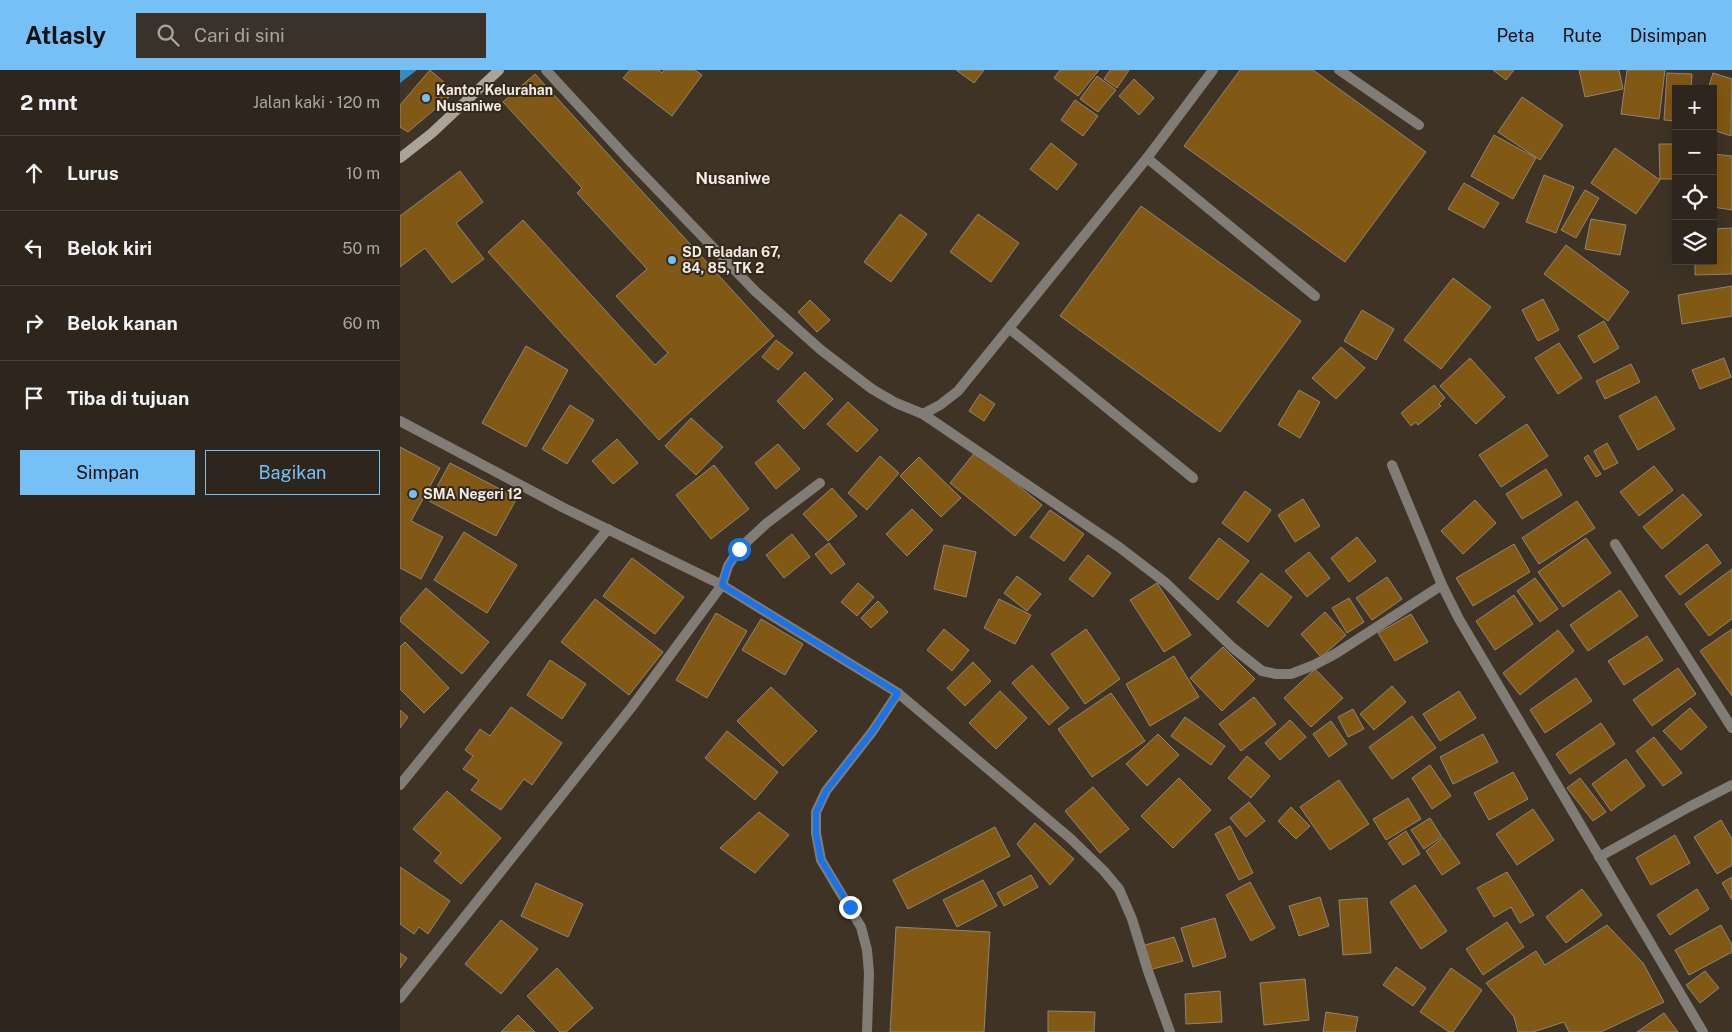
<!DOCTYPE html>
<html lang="id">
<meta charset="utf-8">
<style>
:root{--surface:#2e261c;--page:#3a3229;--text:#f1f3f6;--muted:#a7a5a3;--line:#49433b;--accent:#75c0f6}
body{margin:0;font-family:"Public Sans",sans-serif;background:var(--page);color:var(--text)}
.controls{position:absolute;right:15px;top:15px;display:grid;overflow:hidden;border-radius:0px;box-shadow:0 5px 20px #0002}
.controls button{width:45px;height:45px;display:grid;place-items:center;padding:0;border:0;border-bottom:1px solid var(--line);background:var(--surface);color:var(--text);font:25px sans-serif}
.stop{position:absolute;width:15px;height:15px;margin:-11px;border:4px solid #1a73e8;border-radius:50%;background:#fff}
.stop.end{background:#1a73e8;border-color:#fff;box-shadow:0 1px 5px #0008}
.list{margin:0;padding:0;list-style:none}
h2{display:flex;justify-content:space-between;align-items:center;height:65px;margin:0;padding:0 20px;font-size:21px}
h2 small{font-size:16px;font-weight:400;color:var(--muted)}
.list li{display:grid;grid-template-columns:32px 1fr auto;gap:15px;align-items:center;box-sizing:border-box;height:75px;padding:0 20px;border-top:1px solid var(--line)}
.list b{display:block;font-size:19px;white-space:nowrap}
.list em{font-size:16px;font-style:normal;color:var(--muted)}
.actions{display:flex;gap:10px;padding:15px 20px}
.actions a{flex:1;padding:11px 0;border:1px solid var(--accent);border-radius:0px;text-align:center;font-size:18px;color:var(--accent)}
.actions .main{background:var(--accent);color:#111}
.icon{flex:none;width:28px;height:28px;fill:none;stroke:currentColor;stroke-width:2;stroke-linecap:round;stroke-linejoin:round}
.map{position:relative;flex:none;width:1332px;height:962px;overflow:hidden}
header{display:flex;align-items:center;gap:30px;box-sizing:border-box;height:70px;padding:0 25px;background:var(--accent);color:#111}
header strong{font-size:24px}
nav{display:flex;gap:28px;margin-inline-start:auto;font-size:18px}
.search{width:350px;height:45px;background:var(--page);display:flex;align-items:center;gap:12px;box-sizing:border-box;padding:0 18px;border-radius:0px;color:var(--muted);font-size:19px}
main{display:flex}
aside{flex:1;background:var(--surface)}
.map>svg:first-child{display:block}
.water{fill:#348cc5}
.building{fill:#815814;stroke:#928575}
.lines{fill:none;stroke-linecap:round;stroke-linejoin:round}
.lane{stroke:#817c75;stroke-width:10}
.street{stroke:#817c75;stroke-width:10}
.secondary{stroke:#aca398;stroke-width:10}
.route{stroke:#1a73e8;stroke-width:6}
.poi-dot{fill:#75c0f6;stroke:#34291c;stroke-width:2}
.labels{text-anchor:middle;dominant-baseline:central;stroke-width:4;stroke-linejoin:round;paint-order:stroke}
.poi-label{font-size:14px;font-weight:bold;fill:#f2ebe2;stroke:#34291c;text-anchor:start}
.quarter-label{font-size:16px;font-weight:bold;fill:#f2ebe2;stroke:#34291c}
</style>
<header>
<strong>Atlasly</strong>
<div class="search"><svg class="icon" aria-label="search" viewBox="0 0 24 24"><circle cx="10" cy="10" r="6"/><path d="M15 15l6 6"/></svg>Cari di sini</div>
<nav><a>Peta</a><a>Rute</a><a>Disimpan</a></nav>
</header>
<main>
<aside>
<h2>2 mnt<small>Jalan kaki · 120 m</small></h2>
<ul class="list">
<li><svg class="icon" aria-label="ahead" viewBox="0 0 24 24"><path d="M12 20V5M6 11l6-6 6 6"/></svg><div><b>Lurus</b></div><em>10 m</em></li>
<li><svg class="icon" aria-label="left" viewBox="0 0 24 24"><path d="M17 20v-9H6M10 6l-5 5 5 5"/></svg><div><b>Belok kiri</b></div><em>50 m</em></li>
<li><svg class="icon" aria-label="right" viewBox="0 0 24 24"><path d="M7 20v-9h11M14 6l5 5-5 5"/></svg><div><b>Belok kanan</b></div><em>60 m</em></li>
<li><svg class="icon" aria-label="arrive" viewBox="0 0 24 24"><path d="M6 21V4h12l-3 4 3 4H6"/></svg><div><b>Tiba di tujuan</b></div></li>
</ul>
<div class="actions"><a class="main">Simpan</a><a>Bagikan</a></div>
</aside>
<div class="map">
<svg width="1332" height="962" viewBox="0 0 1332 962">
<rect width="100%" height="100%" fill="#3e3325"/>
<!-- water -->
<polygon class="water" points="0,0 17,0 0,13"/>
<!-- building -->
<g class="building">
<polygon points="30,0 55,22 8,62 0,57 0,35"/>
<polygon points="230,0 259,0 262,3 264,0 295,0 302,5 272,46 223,8"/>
<polygon points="556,0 584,0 574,13"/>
<polygon points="660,0 699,0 678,26 654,8"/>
<polygon points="710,0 729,0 717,18 704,9"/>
<polygon points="840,0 913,0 1026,82 945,192 784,76"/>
<polygon points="1093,0 1114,0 1106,10"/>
<polygon points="1179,0 1219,0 1223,19 1185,27"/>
<polygon points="1227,0 1265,0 1259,49 1221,44"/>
<polygon points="1267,3 1292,4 1291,19 1276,19 1276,51 1264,50"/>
<polygon points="1313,3 1332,9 1331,66 1313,60 1313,19 1308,19"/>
<polygon points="135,4 374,266 259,370 88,182 123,150 255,295 268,283 216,226 247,199 177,123 182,118 103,32"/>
<polygon points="697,6 716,20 698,42 680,29"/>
<polygon points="734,9 754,28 739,45 719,26"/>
<polygon points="1122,27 1163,55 1140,90 1098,62"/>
<polygon points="675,30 698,46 683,66 661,50"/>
<polygon points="1094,65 1136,88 1113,129 1071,106"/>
<polygon points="651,73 677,94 657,120 630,99"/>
<polygon points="1259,74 1276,74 1276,109 1260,109"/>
<polygon points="1215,78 1260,110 1236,144 1191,113"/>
<polygon points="1313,84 1332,86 1332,140 1313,137"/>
<polygon points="60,101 83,132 56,153 84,189 52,213 25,178 0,197 0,146"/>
<polygon points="1144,105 1174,117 1156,163 1126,152"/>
<polygon points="1064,113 1099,133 1084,158 1048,139"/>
<polygon points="1185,120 1199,128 1176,168 1161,160"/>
<polygon points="741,136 901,251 820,362 660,246"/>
<polygon points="500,144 527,164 491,212 464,192"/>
<polygon points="578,144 619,173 591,212 550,182"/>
<polygon points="1191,149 1226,155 1220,185 1185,179"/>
<polygon points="1332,158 1332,204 1295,205 1295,191 1313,191 1313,159"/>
<polygon points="1166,175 1229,222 1208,251 1144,204"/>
<polygon points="1053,208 1091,237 1041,299 1004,270"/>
<polygon points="1332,216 1332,246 1282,254 1278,225"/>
<polygon points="1143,229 1159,260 1138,271 1122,240"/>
<polygon points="410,230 430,250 417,262 398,242"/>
<polygon points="962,240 994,259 976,290 944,271"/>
<polygon points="1204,251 1219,278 1194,293 1178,266"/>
<polygon points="376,270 393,283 378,300 362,287"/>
<polygon points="1159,273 1182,308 1158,324 1135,288"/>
<polygon points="126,276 168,300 126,377 82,353"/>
<polygon points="941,277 965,298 936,329 912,308"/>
<polygon points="1070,288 1105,327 1076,354 1040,316"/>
<polygon points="1324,288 1331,307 1300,319 1292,300"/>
<polygon points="1231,294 1240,312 1205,329 1196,311"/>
<polygon points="405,302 433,329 404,359 377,331"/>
<polygon points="1034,315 1045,328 1039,334 1041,336 1018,355 1016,352 1011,356 1001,343"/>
<polygon points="899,320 920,332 900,368 878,355"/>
<polygon points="580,324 595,334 584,351 569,341"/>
<polygon points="1256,326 1275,359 1238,380 1219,346"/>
<polygon points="448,332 478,360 457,382 427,354"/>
<polygon points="170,335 194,350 167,394 142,379"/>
<polygon points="291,348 323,377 296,405 265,376"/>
<polygon points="1127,354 1148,386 1101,417 1079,385"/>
<polygon points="217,369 238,393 213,414 192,391"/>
<polygon points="1207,373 1218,393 1204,400 1194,381"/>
<polygon points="378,374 400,399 376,419 355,393"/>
<polygon points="0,377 40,398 11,451 43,467 21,509 0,498"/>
<polygon points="576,381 642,435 615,466 550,413"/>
<polygon points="1188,385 1201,404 1196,407 1184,388"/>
<polygon points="480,386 499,403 467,440 448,423"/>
<polygon points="519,387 561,428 541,447 500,406"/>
<polygon points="50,393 117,428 96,466 29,431"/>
<polygon points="314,395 349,439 311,469 276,425"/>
<polygon points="1254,396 1273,420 1239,446 1220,422"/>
<polygon points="1146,399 1162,425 1122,449 1106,424"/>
<polygon points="432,418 457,446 428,471 403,444"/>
<polygon points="845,421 871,440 848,472 822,453"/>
<polygon points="1283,424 1302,445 1262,479 1243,457"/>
<polygon points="903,429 920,456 895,472 878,445"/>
<polygon points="1075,430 1096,453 1063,484 1041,461"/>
<polygon points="1177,431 1195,458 1139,494 1122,468"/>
<polygon points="512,439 533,460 507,486 486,464"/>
<polygon points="650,440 684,464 664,491 630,467"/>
<polygon points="64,462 117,495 87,543 34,510"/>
<polygon points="392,464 410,487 384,508 366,485"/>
<polygon points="957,467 976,491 949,512 931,488"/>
<polygon points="819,468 849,491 818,530 789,508"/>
<polygon points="1186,468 1211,503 1163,537 1138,502"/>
<polygon points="429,473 445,494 431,504 415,484"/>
<polygon points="1114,474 1130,502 1073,536 1056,508"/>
<polygon points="1307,474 1321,493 1280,525 1265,506"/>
<polygon points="544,475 576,482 566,527 534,519"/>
<polygon points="909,482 930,508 907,527 885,501"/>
<polygon points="688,485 711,503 693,527 669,509"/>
<polygon points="232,488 284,527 255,564 203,526"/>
<polygon points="1332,499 1332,549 1309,566 1285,534"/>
<polygon points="861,503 892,527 868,557 837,532"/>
<polygon points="617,506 641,524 627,541 604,523"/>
<polygon points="987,507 1002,529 972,550 956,528"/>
<polygon points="1135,508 1158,539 1140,552 1117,521"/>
<polygon points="458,513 474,527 457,546 441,532"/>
<polygon points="757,513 791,565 764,582 730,530"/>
<polygon points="26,518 89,572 62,604 0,551 0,548"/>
<polygon points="1220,520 1238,546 1188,581 1170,555"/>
<polygon points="1114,525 1133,554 1095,580 1076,551"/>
<polygon points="949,528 964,552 947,563 932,538"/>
<polygon points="195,529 263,582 229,625 161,572"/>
<polygon points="599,529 631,545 615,574 584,558"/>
<polygon points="478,531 488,542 471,558 461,548"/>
<polygon points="925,542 946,565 921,587 901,564"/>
<polygon points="316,543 347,561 307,628 276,610"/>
<polygon points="1011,544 1028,572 995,591 978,563"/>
<polygon points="361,549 403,574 385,605 342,580"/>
<polygon points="544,559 569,580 552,601 527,580"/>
<polygon points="686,559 720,609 685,634 651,584"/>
<polygon points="1332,559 1332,626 1300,581"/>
<polygon points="1158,560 1174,581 1120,625 1103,603"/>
<polygon points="1247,566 1263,590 1224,615 1208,591"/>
<polygon points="5,572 49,618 24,643 0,619 0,577"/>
<polygon points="823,577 855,609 822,641 790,608"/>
<polygon points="774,586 799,627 750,656 726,614"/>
<polygon points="150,590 186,614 162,649 127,625"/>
<polygon points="573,592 591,611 565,636 547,618"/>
<polygon points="632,595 669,638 649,655 612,613"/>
<polygon points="1278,598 1296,624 1252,656 1233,630"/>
<polygon points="915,599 943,628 911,657 884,628"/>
<polygon points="1176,608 1192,631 1145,663 1130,640"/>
<polygon points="992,616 1006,632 974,660 960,644"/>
<polygon points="371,617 417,661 383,696 337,651"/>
<polygon points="600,621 627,648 596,679 569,653"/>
<polygon points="1059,621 1076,648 1040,671 1023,644"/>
<polygon points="711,623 745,671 692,707 658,659"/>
<polygon points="854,627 876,654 841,681 819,654"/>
<polygon points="111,637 162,673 132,715 124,709 101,740 71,720 79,710 63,699 73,686 65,680 80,659 90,666"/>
<polygon points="1290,638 1307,657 1281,680 1263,661"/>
<polygon points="953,639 964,659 948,667 938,647"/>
<polygon points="0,640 8,647 0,658"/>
<polygon points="1012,646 1036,678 992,709 969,677"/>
<polygon points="785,647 825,676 811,695 771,666"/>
<polygon points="890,650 906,667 880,690 865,673"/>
<polygon points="931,651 947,674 929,687 913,664"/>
<polygon points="1201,653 1215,674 1170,704 1156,684"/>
<polygon points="327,661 378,702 355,730 305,688"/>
<polygon points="758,664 779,685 747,716 726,694"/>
<polygon points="1083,664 1098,692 1053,714 1040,687"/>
<polygon points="1254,667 1282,703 1263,716 1236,681"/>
<polygon points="847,686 870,706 851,728 828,708"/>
<polygon points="1226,689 1245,716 1211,741 1192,714"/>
<polygon points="1030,695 1051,726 1032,739 1012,708"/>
<polygon points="1113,702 1128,729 1089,750 1074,723"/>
<polygon points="779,708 811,740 773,778 741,746"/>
<polygon points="1180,708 1206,742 1193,751 1167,718"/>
<polygon points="939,710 969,754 930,780 900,737"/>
<polygon points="693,717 729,759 700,783 665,741"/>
<polygon points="47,721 101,768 61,814 34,791 41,783 13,759"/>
<polygon points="1008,728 1021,749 986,770 973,749"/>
<polygon points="849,732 865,751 846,767 830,748"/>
<polygon points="891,737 910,756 896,769 878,751"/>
<polygon points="1133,739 1154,770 1117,795 1096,764"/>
<polygon points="359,742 389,765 355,803 320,778"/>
<polygon points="1030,748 1042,767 1024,779 1011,760"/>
<polygon points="1321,750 1332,769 1332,795 1317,804 1294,767"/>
<polygon points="635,753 674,789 650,815 617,774"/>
<polygon points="830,756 853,803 839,810 815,764"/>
<polygon points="595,757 610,786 508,839 493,810"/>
<polygon points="1006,761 1020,784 1003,795 988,773"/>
<polygon points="1275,765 1290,793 1251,815 1236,788"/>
<polygon points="1043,768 1060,793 1042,805 1026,781"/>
<polygon points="0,797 50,831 28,864 19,857 14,864 0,854"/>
<polygon points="1107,802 1134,845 1120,853 1111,837 1094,847 1077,818"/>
<polygon points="631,805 638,817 604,836 597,823"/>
<polygon points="1332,807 1332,830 1322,813"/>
<polygon points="583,810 597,836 557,857 543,830"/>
<polygon points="850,812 875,858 851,871 826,825"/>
<polygon points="136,813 183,834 168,867 121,846"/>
<polygon points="1015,815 1047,861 1021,879 990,832"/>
<polygon points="1182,819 1202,845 1166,873 1146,847"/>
<polygon points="1297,819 1309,839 1270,865 1257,845"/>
<polygon points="920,827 929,856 899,866 889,836"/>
<polygon points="967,828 971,883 943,885 939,830"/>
<polygon points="815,848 826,887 793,897 781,858"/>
<polygon points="101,850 138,879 101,924 65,894"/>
<polygon points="1107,852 1124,877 1083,905 1066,879"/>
<polygon points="1207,855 1243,893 1264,932 1201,962 1169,962 1164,952 1133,962 1118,962 1114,947 1086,913 1136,881 1145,895"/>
<polygon points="1321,855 1332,875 1332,882 1289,905 1275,880"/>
<polygon points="496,857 590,862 584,962 490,962"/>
<polygon points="774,867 783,891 749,900 745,875"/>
<polygon points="0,883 7,888 0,898"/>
<polygon points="996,897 1026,918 1013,936 983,915"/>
<polygon points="157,898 193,938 166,962 160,962 127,926"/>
<polygon points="1051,898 1082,920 1053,962 1049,962 1020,942"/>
<polygon points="1305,901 1319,918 1300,933 1286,915"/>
<polygon points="905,909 909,950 864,955 860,913"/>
<polygon points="820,921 822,952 786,954 785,924"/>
<polygon points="648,941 695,942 694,962 648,962"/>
<polygon points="926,942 958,947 955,962 923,962"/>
<polygon points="1264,943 1278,962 1237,962"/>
<polygon points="118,945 135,962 101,962"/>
</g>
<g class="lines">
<!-- lane -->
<g class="lane">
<polyline points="939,0 1019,55"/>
<polyline points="747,88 915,226"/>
<polyline points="610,259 793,408"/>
<polyline points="523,344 540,335 558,321 747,88 813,0"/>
</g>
<!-- street -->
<g class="street">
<polyline points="146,0 229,90 355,221 421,280 472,319 496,333 523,344 719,477 766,513 833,578 862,601 876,604 891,604 914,595 935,584 1042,515"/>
<polyline points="0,351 162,437 322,515 328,496 339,479 367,453 420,413"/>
<polyline points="992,395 1042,515 1059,549 1303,962"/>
<polyline points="1215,474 1332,658"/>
<polyline points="0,715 208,459"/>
<polyline points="1199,787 1289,737 1332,715"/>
<polyline points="0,928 231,638 322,515 498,623 671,769 704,801 719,819 732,849 748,901 770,962"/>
<polyline points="467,962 469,903 467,880 461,857 421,790 416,763 416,742 426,721 472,662 498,623"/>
</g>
<!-- secondary -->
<polyline class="secondary" points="0,88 32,63 99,0"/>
</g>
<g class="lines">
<!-- route -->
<polyline class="route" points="339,479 328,496 322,515 498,623 472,662 426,721 416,742 416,764 421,790 450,837"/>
</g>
<!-- markers -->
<g class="poi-dot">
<circle cx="26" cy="28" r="5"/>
<circle cx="272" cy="190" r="5"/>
<circle cx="13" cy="424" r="5"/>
</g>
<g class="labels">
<!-- poi labels -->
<g class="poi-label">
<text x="36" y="20">Kantor Kelurahan<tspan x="36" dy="16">Nusaniwe</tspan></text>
<text x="282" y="182">SD Teladan 67,<tspan x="282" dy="16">84, 85, TK 2</tspan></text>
<text x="23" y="424">SMA Negeri 12</text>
</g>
<!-- quarter labels -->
<g class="quarter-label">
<text x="333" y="108">Nusaniwe</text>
</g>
</g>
</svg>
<div class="controls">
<button>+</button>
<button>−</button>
<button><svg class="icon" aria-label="locate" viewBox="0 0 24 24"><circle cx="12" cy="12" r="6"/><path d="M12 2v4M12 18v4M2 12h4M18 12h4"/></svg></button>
<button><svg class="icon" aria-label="layers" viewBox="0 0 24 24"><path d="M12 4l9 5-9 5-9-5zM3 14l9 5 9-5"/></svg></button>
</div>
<div class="stop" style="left:339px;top:479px"></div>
<div class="stop end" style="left:450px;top:837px"></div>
</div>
</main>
